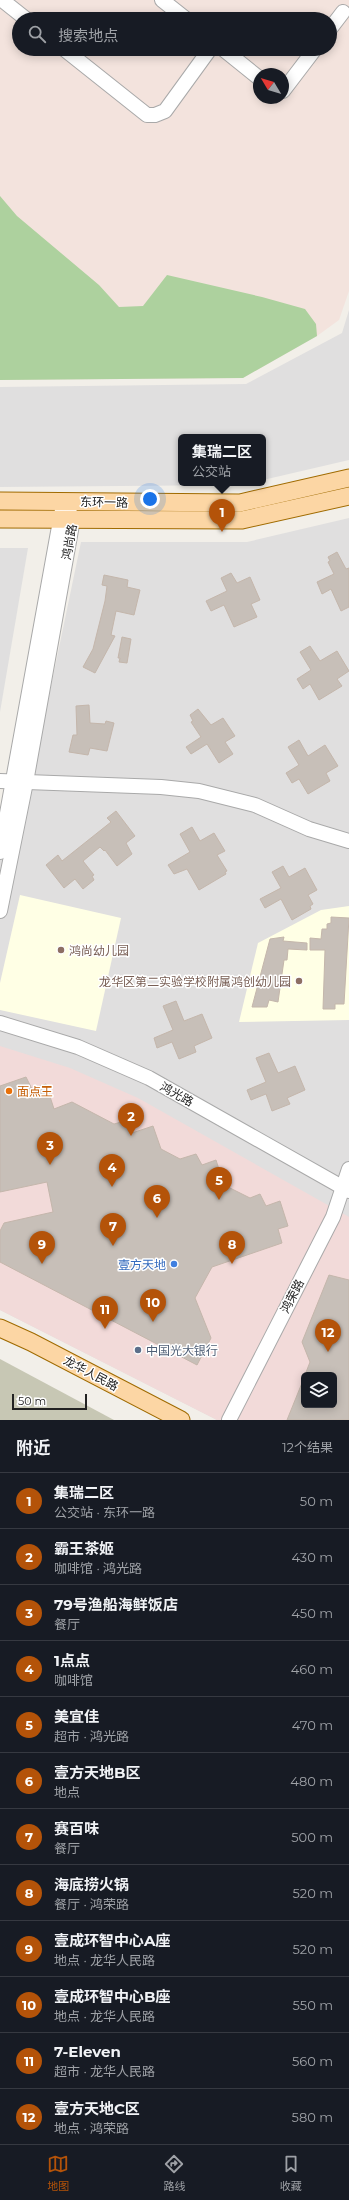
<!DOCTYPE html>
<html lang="zh">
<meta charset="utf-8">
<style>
:root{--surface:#171b24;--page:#20242c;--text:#f1f3f6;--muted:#9ea1a6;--line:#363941;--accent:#b45309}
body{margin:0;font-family:Montserrat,"Noto Sans SC",sans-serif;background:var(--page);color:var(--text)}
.controls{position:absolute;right:12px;bottom:12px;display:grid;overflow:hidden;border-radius:6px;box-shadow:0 2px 10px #0003}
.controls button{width:36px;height:36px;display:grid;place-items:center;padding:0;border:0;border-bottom:1px solid var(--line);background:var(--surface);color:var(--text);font:20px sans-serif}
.compass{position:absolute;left:253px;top:68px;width:36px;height:36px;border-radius:50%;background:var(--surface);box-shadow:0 2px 10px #0003;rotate:308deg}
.scale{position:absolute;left:12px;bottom:10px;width:75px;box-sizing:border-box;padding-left:4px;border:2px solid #222;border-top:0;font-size:11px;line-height:14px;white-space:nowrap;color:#222;-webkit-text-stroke:3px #fff;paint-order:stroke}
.you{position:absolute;left:150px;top:499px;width:14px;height:14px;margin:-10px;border:3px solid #fff;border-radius:50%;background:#1a73e8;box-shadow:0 0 0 6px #1a73e833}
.badge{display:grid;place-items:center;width:26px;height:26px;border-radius:50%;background:var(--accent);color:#fff;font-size:13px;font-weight:700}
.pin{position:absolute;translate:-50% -33px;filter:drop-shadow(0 1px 2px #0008)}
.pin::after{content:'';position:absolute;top:21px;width:14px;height:12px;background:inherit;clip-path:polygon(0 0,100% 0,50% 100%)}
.popup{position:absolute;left:178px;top:434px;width:88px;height:52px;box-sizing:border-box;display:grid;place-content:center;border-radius:6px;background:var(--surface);filter:drop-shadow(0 1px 3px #0005);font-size:13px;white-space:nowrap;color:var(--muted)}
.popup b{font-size:15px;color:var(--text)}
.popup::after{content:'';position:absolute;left:50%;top:100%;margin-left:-8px;border:8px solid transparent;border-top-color:var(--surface)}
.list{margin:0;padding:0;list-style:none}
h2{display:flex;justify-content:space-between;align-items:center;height:52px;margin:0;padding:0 16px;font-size:17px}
h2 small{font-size:13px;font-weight:400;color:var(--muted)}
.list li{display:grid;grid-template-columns:26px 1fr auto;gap:12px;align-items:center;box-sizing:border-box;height:56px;padding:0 16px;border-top:1px solid var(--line)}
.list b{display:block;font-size:15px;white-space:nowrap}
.list p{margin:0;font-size:13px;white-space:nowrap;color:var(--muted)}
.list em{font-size:13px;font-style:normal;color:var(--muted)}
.icon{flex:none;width:22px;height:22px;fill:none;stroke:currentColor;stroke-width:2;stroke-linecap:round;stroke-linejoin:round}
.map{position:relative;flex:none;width:349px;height:1420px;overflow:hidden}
.search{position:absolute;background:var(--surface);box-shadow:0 2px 10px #0003;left:12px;right:12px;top:12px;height:44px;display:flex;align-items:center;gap:10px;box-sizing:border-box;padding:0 14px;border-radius:22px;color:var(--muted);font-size:15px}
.sheet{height:724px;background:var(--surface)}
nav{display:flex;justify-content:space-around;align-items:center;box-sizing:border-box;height:56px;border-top:1px solid var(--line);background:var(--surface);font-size:11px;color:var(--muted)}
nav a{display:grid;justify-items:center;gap:2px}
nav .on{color:var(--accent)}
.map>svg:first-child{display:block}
.residential{fill:#e0dfdf;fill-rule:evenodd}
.commercial{fill:#f2dad9;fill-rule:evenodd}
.education{fill:#ffffe5}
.military{fill:#f3e3dd;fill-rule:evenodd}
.construction{fill:#c7c7b4}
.forest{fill:#add19e}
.building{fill:#c7bfb8;stroke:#c4b6ab}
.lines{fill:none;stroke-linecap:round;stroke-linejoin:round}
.minor-casing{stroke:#a9a9a9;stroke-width:16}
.major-casing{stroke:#a06b00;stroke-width:19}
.minor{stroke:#fff;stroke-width:14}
.major{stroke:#fcd6a4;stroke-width:17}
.education-dot{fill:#8d6e63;stroke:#fff;stroke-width:1.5}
.food-dot{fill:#e8710a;stroke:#fff;stroke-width:1.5}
.shop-dot{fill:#3f7fe0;stroke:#fff;stroke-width:1.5}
.service-dot{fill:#5c6f8a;stroke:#fff;stroke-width:1.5}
.labels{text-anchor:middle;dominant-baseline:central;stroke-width:3;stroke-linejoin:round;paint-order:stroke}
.street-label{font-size:12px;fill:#222;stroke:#fff}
.education-label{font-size:12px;fill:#785e54;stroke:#fff;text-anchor:start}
.food-label{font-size:12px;fill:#c56008;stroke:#fff;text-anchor:start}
.shop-label{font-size:12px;fill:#366cbe;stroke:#fff;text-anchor:end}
.service-label{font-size:12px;fill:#4e5e75;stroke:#fff;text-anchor:start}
</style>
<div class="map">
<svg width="349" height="1420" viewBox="0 0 349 1420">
<rect width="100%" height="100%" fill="#f2efe9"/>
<!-- residential -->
<g class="residential">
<polygon points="349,310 349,460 263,480 263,437 181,437 181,483 251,483 242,485 0,487 0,387 246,384 342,333"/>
<path d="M 349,518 L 349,1420 L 217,1420 L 0,1310 L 0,810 L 25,811 L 81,542 L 247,542 ZM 304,1375 L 334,1375 L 334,1405 L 304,1405 Z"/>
<polygon points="0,548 28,548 0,712"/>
</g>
<!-- commercial -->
<path class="commercial" d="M 0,1046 L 70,1068 L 138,1098 L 349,1217 L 349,1420 L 217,1420 L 0,1310 ZM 304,1375 L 334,1375 L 334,1405 L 304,1405 Z"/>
<!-- education -->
<g class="education">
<polygon points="20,895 121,918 96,1031 0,1010 0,983"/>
<polygon points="349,906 349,1020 239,1022 258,943 321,910"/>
</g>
<!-- military -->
<path class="military" d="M 0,0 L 349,0 L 349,291 L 339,320 L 317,336 L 243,378 L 0,380 ZM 19,19 L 330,19 L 330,49 L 19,49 ZM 259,74 L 283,74 L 283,98 L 259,98 Z"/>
<!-- construction -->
<polygon class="construction" points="0,1359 114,1420 0,1420"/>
<!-- forest -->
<polygon class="forest" points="0,196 17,216 99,285 119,307 143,306 167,275 262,297 305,309 316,324 317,336 243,378 0,380"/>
<!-- building -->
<g class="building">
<polygon points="337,552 346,569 349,568 349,607 341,611 331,589 322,594 317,582 334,574 328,562 330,561 328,557"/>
<polygon points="231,573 237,583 250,577 260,600 251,604 257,617 234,627 224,605 211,611 206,601 227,591 221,578"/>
<polygon points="104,575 128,580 127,587 140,590 134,615 116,611 111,635 115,636 95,673 83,667 93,649 105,601 107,586 102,585"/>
<polygon points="122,637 131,639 127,663 119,662 120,658 118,658"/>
<polygon points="310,646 320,661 337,651 349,671 337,679 342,686 319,700 310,684 303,689 297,679 311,670 300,652"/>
<polygon points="89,705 90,723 105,724 106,721 114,723 107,751 90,748 88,755 69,752 73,735 77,735 76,706"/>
<polygon points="198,709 211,725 223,718 235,736 225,742 233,754 219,763 207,744 191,754 186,747 201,737 191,722 193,721 190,715"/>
<polygon points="299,740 308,756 325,745 338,766 326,773 330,781 308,794 299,779 292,783 286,773 299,765 288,747"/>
<polygon points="116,811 135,836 126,843 132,854 117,866 105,850 104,851 100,847 83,861 94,875 92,876 94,880 83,889 75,879 64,888 46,865 58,855 62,861 111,822 107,818"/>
<polygon points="192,827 200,841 214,833 225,851 217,855 227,871 225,872 226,874 199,890 187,869 174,874 168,865 190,852 180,834"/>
<polygon points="283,866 289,877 305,868 317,890 308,895 313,904 310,906 311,909 292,920 281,899 265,908 260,899 281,888 272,872"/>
<polygon points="331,917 349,918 344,1004 335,1004 335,1009 323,1009 325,950 310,950 310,938 321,939 322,929 327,929 327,924 331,923"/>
<polygon points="284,937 283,941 307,943 307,950 288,949 287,960 284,960 278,1002 269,1000 267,1007 252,1007 270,939"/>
<polygon points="176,1001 184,1021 202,1014 212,1038 194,1046 196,1052 179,1059 172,1042 157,1048 154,1038 173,1030 163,1006"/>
<polygon points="269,1053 278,1073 295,1066 305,1090 287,1098 290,1104 272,1111 266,1094 251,1100 247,1090 266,1082 256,1058"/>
<polygon points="26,1077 32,1089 46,1084 54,1109 72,1102 114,1124 125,1121 132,1133 153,1126 161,1149 180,1159 196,1154 202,1165 216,1160 224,1185 250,1198 260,1194 266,1206 280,1201 288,1226 278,1229 282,1243 212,1267 195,1298 211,1338 197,1365 0,1262 0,1231 4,1223 53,1212 47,1182 0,1192 0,1086"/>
<polygon points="329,1275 349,1280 349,1420 287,1420 304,1378 304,1405 326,1405 334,1408 334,1375 305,1375 310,1362 302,1342"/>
</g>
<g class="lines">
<!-- minor casing -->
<g class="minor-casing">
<g id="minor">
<polyline points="2,0 26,19"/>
<polyline points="162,0 186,19"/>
<polyline points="330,29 343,12"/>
<polyline points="64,49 147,115 155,115 165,111 210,49"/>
<polyline points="223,49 259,78"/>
<polyline points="283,91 315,49"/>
<polyline points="0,781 161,787 199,791 255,805 309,829 349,841"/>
<polyline points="0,852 62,510"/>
<polyline points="0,911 26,782 73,519 69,511"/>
<polyline points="0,1023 78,1047 149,1078 349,1191"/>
<polyline points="229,1420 333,1217 349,1169"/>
</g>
</g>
<!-- major casing -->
<g class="major-casing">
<g id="major">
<polyline points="0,501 240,503 349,478"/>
<polyline points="0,519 242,520 349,496"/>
<polyline points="0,1328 31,1342 181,1420"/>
</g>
</g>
<!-- minor -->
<use href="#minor" class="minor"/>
<!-- major -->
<use href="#major" class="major"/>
</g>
<!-- markers -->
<g class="education-dot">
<circle cx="61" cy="950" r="4"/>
<circle cx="299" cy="981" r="4"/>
</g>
<circle class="food-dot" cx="9" cy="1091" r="4"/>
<circle class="shop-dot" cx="174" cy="1264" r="4"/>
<circle class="service-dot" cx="138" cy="1350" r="4"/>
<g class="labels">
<!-- street labels -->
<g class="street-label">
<text transform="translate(104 502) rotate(1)">东环一路</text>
<text transform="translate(69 542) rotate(-80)">鸿尚路</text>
<text transform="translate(177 1094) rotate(29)">鸿光路</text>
<text transform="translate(292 1296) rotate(-63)">鸿荣路</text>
<text transform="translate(91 1373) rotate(28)">龙华人民路</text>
</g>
<!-- education labels -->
<g class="education-label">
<text x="69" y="950">鸿尚幼儿园</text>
<text x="291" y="981" text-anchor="end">龙华区第二实验学校附属鸿创幼儿园</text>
</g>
<!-- food labels -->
<g class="food-label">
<text x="17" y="1091">面点王</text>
</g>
<!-- shop labels -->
<g class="shop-label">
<text x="166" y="1264">壹方天地</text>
</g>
<!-- service labels -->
<g class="service-label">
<text x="146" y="1350">中国光大银行</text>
</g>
</g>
</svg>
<div class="controls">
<button><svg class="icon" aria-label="layers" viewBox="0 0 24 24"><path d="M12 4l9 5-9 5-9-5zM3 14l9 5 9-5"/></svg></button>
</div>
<svg class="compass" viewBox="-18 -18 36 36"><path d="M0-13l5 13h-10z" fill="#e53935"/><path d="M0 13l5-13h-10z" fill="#9ea1a6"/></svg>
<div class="scale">50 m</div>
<div class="you"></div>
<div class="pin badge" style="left:222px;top:532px">1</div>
<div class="popup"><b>集瑞二区</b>公交站</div>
<div class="pin badge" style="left:131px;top:1136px">2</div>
<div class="pin badge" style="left:50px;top:1165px">3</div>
<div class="pin badge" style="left:112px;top:1187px">4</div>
<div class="pin badge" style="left:219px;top:1200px">5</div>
<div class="pin badge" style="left:157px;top:1218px">6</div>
<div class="pin badge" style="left:113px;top:1246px">7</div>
<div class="pin badge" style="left:232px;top:1264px">8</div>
<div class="pin badge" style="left:42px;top:1264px">9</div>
<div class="pin badge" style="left:153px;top:1322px">10</div>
<div class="pin badge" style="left:105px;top:1329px">11</div>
<div class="pin badge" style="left:328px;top:1352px">12</div>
<div class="search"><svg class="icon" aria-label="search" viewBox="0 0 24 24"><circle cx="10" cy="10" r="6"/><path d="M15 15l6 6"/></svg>搜索地点</div>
</div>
<section class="sheet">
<h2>附近<small>12个结果</small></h2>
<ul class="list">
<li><span class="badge">1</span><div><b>集瑞二区</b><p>公交站 · 东环一路</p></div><em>50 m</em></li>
<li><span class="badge">2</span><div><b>霸王茶姬</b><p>咖啡馆 · 鸿光路</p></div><em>430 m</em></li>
<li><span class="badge">3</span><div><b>79号渔船海鲜饭店</b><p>餐厅</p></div><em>450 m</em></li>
<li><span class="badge">4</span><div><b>1点点</b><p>咖啡馆</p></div><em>460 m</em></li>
<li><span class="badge">5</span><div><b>美宜佳</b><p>超市 · 鸿光路</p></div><em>470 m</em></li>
<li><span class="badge">6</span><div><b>壹方天地B区</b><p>地点</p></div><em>480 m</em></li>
<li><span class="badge">7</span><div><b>赛百味</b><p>餐厅</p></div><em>500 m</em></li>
<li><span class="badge">8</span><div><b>海底捞火锅</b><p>餐厅 · 鸿荣路</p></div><em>520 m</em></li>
<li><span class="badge">9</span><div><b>壹成环智中心A座</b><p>地点 · 龙华人民路</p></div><em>520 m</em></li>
<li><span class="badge">10</span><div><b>壹成环智中心B座</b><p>地点 · 龙华人民路</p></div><em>550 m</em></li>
<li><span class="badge">11</span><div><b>7-Eleven</b><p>超市 · 龙华人民路</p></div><em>560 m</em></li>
<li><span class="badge">12</span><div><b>壹方天地C区</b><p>地点 · 鸿荣路</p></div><em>580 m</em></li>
</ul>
</section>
<nav>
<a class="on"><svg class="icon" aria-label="map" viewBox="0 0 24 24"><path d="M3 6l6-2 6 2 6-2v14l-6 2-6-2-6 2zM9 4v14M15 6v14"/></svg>地图</a>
<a><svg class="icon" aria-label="directions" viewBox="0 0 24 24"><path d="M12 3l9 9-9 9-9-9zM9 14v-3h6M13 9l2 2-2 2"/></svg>路线</a>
<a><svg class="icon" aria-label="saved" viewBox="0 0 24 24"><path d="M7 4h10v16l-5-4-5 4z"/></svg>收藏</a>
</nav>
